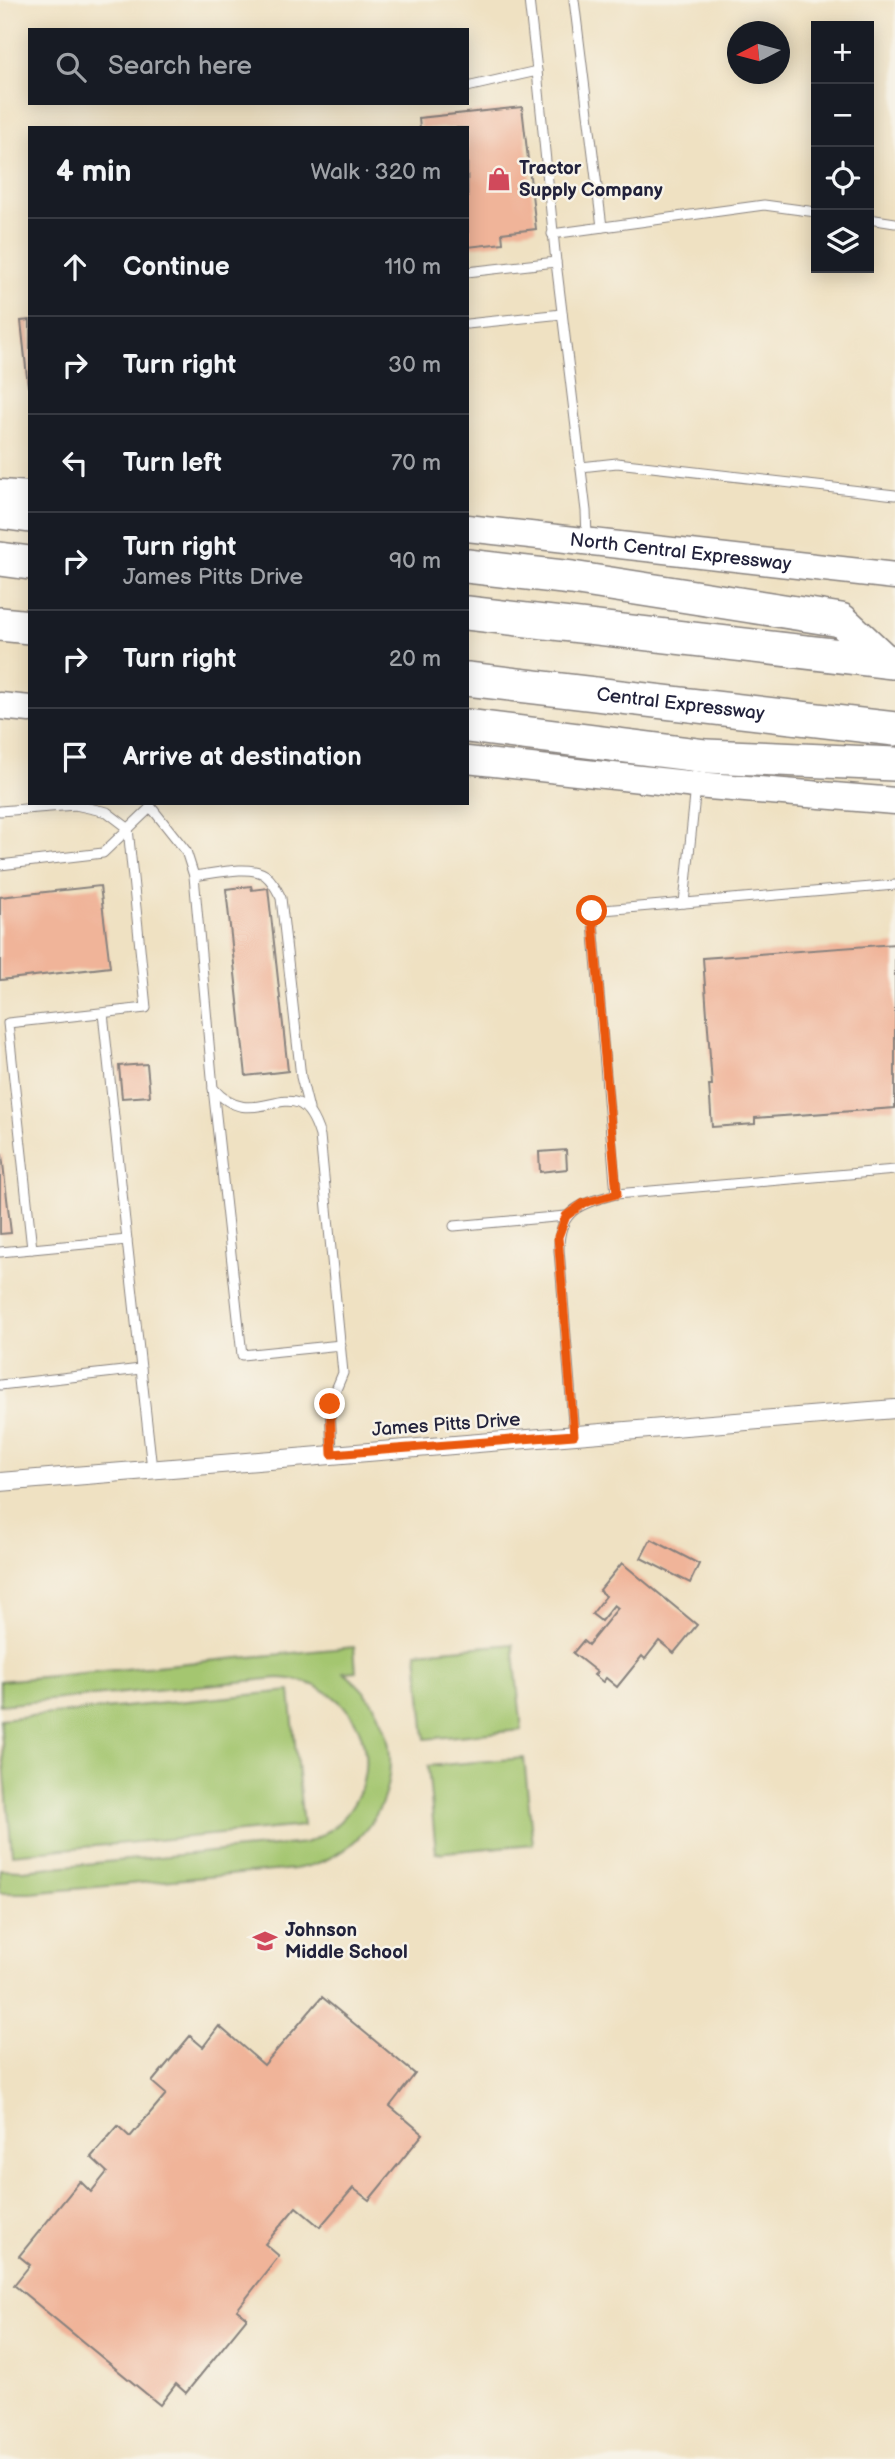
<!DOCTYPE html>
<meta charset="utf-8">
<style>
:root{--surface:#171b24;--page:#242831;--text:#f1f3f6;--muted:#9ea1a6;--line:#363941}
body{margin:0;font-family:"Balsamiq Sans",sans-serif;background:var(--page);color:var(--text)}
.controls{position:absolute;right:21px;top:21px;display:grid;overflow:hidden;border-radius:0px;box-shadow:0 4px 18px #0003}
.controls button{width:63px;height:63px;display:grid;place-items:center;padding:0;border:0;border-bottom:2px solid var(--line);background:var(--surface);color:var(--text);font:35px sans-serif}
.compass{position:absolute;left:727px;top:21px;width:63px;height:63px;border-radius:50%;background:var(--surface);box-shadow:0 4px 18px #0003;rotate:264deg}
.stop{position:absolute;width:21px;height:21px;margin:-16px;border:5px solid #ea580c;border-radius:50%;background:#fff}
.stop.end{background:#ea580c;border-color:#fff;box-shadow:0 2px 7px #0008}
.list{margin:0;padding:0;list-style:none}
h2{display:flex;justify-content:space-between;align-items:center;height:91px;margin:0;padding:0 28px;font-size:30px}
h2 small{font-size:23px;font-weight:400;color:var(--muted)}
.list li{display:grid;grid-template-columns:46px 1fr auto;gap:21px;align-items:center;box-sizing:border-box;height:98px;padding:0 28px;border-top:2px solid var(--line)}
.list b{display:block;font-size:26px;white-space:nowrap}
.list p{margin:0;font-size:23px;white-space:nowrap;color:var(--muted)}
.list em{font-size:23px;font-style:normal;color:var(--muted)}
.icon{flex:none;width:38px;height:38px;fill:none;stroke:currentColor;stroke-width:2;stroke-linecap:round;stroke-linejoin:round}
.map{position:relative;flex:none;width:895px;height:2459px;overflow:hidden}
.search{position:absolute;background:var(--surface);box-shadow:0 4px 18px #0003;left:28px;top:28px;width:441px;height:77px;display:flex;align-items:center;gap:18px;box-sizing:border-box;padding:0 24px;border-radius:0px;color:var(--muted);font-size:26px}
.panel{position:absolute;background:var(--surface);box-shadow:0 4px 18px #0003;left:28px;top:126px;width:441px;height:679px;border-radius:0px}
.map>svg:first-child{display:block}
.green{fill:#a4c66f;stroke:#637455;stroke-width:2}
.building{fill:#f0b499}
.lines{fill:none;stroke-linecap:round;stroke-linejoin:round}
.lane-casing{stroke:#88827e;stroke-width:11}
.street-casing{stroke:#88827e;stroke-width:20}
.secondary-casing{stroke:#88827e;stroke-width:29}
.highway-casing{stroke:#88827e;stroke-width:36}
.lane{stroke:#fff;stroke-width:9}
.street{stroke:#fff;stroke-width:18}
.secondary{stroke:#fff;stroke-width:26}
.highway{stroke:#fff;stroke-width:33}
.route{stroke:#ea580c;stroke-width:9}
.labels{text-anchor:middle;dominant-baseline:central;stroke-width:5;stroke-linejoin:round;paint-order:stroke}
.poi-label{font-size:19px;font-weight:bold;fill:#22223b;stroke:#f7f3e8;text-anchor:start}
.street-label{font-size:19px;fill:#22223b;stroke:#f7f3e8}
</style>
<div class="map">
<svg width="895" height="2459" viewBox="0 0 895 2459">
<rect width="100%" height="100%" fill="#f7f3e8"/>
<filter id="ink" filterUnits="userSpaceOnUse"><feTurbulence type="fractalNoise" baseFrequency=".0143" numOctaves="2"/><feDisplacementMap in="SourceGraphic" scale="14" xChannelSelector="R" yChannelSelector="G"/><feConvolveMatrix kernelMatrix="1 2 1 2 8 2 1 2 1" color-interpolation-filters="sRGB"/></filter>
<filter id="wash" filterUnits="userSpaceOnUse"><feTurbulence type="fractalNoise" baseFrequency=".00686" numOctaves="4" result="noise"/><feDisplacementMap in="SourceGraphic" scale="28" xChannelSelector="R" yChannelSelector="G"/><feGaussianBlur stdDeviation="1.57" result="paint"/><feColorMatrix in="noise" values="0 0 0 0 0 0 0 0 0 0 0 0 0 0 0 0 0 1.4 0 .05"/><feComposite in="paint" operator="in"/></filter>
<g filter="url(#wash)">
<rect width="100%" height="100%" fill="#efe1c2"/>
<!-- green -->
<g class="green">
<polygon points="513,1644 522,1730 425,1739 417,1652"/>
<path d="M 354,1647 L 356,1671 L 343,1672 C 425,1733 394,1853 295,1869 L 30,1893 L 0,1893 L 0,1869 L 22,1870 L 305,1843 C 398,1807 379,1683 279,1678 L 0,1705 L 0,1681 Z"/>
<polygon points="290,1691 303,1826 12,1854 0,1719"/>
<polygon points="524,1758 533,1844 436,1853 428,1766"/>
</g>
<g id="blocks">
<!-- building -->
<g class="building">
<polygon points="522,107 536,229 502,233 503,243 468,247 467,128 420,128 419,118"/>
<polygon points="30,320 30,385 28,386 21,321"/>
<polygon points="100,886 110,967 0,980 0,897"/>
<polygon points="251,886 252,890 268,888 288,1071 246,1076 226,889"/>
<polygon points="895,944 895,1108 755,1118 755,1124 712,1127 709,1085 712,1085 703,958"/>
<polygon points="147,1064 150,1096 122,1098 119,1066"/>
<polygon points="566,1150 567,1169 540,1172 539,1152"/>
<polygon points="0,1155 2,1155 11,1233 0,1234"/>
<polygon points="651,1539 699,1564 690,1583 641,1558"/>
<polygon points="622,1563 697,1625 674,1653 659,1641 645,1659 642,1656 617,1687 606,1678 603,1682 594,1675 597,1672 573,1653 583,1641 588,1645 618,1608 614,1605 601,1621 592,1614 606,1596 599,1591"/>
<polygon points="322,1997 415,2074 390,2106 423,2134 369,2200 353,2188 320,2227 296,2207 265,2244 279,2256 237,2310 247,2318 186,2393 176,2384 160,2405 14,2285 30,2265 19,2256 80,2181 91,2192 107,2172 91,2157 118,2126 130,2137 166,2094 152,2082 190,2036 203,2047 219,2026 264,2065"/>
</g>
</g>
</g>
<g filter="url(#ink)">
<use href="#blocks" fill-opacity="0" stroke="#88827e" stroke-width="2"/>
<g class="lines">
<!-- lane casing -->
<g class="lane-casing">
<g id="lane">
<polyline points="529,0 537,71"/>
<polyline points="574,0 602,227"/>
<polyline points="467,87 537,71 556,262"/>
<polyline points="869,219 895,223"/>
<polyline points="552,234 764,205 816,212"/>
<polyline points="467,272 556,262 586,511 587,537"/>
<polyline points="467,324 562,314"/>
<polyline points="581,467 617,463 895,495"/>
<polyline points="0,811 75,805 107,812 128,828 146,1008 8,1023 32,1249 127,1240 103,1013"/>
<path d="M 0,865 L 103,853 L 151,807 L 186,851 L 194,876 L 213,1088 C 257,1140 297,1060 320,1136 L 343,1373 L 330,1404 L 332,1454"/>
<path d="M 194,876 C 212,874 250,864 265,875 C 273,881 277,890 281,898 L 301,1077 L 309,1109"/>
<polyline points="684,903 696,786"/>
<polyline points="213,1088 242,1355 341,1345"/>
<polyline points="616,1194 592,911 895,885"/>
<polyline points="454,1226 566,1216"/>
<polyline points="127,1240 152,1469"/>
<polyline points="0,1252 32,1249"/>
<polyline points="0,1385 141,1369"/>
<path d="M 574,1435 L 559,1250 C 558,1209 582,1203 616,1194 L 895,1170"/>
</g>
</g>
<!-- street casing -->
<g class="street-casing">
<polyline id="street" points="0,1482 895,1409"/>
</g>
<!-- secondary casing -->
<g class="secondary-casing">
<g id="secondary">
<polyline points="0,493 30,495"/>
<path id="s1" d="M 467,528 L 895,576"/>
<polyline points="0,706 30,709"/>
<polyline points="467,760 696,785 895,801"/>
</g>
</g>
<!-- highway casing -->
<g class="highway-casing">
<g id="highway">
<polyline points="0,512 30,516"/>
<polyline points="0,559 30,563"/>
<polyline points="467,566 572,578 841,620 885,661"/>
<polyline points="467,613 893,662"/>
<polyline points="0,624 30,627"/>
<path id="s2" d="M 467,679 L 895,729"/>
<polyline points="467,726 706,756 895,764"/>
</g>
</g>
<!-- lane -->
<use href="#lane" class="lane"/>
<!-- street -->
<use href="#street" class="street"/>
<!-- secondary -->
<use href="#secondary" class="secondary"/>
<!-- highway -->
<use href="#highway" class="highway"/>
</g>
</g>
<g class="lines" filter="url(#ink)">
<!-- route -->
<polyline class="route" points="330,1404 332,1454 574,1435 558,1237 566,1216 584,1203 617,1194 592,911"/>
</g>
<!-- icons -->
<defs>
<g id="shop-bare" transform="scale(1.89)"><path d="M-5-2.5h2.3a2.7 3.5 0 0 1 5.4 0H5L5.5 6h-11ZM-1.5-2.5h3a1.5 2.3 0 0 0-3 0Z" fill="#d1495b" stroke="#f7f3e8" stroke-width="2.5" paint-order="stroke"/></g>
<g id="school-bare" transform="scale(1.89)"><path d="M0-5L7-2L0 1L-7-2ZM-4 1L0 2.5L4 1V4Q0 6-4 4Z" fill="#d1495b" stroke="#f7f3e8" stroke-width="2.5" paint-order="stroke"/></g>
</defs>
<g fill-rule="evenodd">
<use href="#shop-bare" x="499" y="179"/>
<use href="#school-bare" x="265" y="1941"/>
</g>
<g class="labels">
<!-- poi labels -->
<g class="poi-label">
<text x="519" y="168">Tractor<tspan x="519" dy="22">Supply Company</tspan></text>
<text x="285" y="1930">Johnson<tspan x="285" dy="22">Middle School</tspan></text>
</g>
<!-- street labels -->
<g class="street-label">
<text stroke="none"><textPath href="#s1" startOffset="215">North Central Expressway</textPath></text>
<text stroke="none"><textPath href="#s2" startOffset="215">Central Expressway</textPath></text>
<text transform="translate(446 1425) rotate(-4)">James Pitts Drive</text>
</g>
</g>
</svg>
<div class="controls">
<button>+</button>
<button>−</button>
<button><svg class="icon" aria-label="locate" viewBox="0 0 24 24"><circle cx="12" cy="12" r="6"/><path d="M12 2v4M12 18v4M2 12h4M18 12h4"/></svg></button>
<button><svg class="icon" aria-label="layers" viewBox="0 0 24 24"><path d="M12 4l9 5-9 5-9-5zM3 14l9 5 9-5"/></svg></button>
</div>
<svg class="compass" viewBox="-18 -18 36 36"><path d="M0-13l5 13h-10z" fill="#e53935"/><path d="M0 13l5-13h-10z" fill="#9ea1a6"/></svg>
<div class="stop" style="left:592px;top:911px"></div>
<div class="stop end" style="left:330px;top:1404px"></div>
<div class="search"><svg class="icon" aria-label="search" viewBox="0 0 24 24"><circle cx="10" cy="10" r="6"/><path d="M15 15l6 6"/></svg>Search here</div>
<section class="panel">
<h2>4 min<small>Walk · 320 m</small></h2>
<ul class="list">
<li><svg class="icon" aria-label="ahead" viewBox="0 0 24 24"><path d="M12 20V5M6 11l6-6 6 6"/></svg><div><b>Continue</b></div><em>110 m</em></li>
<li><svg class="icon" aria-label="right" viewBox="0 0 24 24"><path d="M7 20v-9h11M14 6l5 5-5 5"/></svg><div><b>Turn right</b></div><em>30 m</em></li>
<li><svg class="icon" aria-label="left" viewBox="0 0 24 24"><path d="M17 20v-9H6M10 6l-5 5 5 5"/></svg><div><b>Turn left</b></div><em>70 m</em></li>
<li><svg class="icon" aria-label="right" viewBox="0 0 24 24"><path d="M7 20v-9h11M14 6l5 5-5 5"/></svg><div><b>Turn right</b><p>James Pitts Drive</p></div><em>90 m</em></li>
<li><svg class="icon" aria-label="right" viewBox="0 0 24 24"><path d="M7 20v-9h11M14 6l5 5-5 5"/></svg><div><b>Turn right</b></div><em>20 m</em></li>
<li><svg class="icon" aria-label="arrive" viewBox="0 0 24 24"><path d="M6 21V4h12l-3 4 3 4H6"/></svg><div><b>Arrive at destination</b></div></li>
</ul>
</section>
</div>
